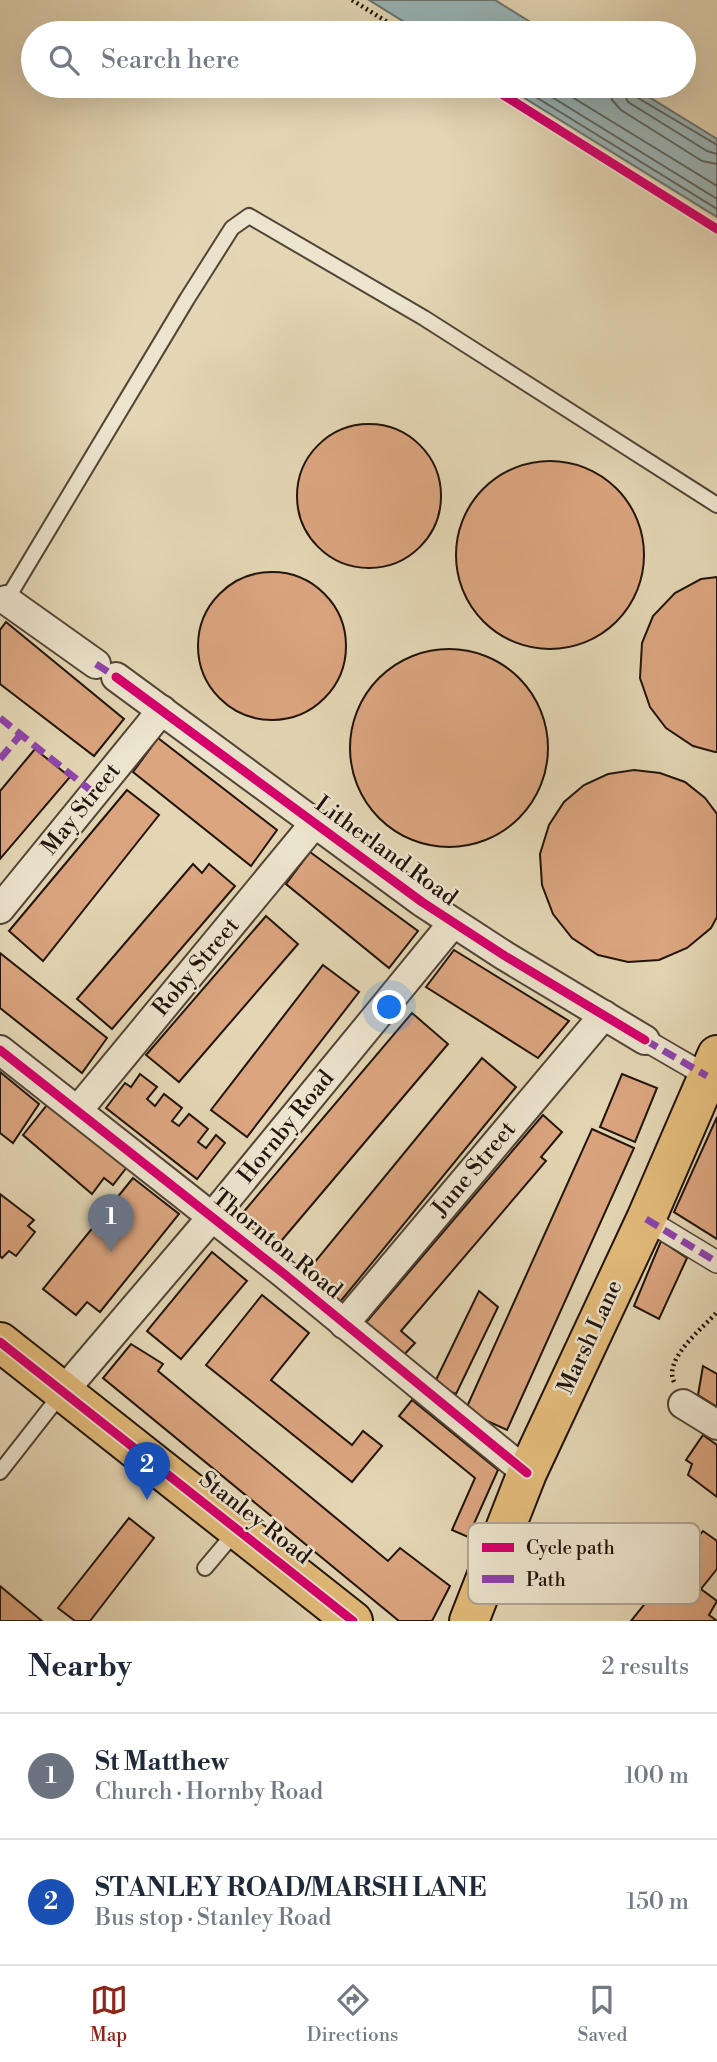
<!DOCTYPE html>
<meta charset="utf-8">
<style>
:root{--surface:#fff;--page:#f2f2f3;--text:#1f2937;--muted:#747a83;--line:#e0e1e3;--accent:#8f2418}
body{margin:0;font-family:"Libre Bodoni",serif;background:var(--page);color:var(--text)}
.you{position:absolute;left:390px;top:1008px;width:24px;height:24px;margin:-18px;border:5px solid #fff;border-radius:50%;background:#1a73e8;box-shadow:0 0 0 10px #1a73e833}
.badge{display:grid;place-items:center;width:46px;height:46px;border-radius:50%;background:var(--accent);color:#fff;font-size:23px;font-weight:700}
.pin{position:absolute;translate:-50% -58px;filter:drop-shadow(0 2px 4px #0008)}
.pin::after{content:'';position:absolute;top:37px;width:24px;height:21px;background:inherit;clip-path:polygon(0 0,100% 0,50% 100%)}
.list{margin:0;padding:0;list-style:none}
h2{display:flex;justify-content:space-between;align-items:center;height:91px;margin:0;padding:0 28px;font-size:30px}
h2 small{font-size:23px;font-weight:400;color:var(--muted)}
.list li{display:grid;grid-template-columns:46px 1fr auto;gap:21px;align-items:center;box-sizing:border-box;height:126px;padding:0 28px;border-top:2px solid var(--line)}
.list b{display:block;font-size:26px;white-space:nowrap}
.list p{margin:0;font-size:23px;white-space:nowrap;color:var(--muted)}
.list em{font-size:23px;font-style:normal;color:var(--muted)}
.icon{flex:none;width:38px;height:38px;fill:none;stroke:currentColor;stroke-width:2;stroke-linecap:round;stroke-linejoin:round}
.map{position:relative;flex:none;width:717px;height:1621px;overflow:hidden}
.search{position:absolute;background:var(--surface);box-shadow:0 7px 28px #0002;left:21px;right:21px;top:21px;height:77px;display:flex;align-items:center;gap:18px;box-sizing:border-box;padding:0 24px;border-radius:38px;color:var(--muted);font-size:26px}
.sheet{height:343px;background:var(--surface)}
nav{display:flex;justify-content:space-around;align-items:center;box-sizing:border-box;height:98px;border-top:2px solid var(--line);background:var(--surface);font-size:19px;color:var(--muted)}
nav a{display:grid;justify-items:center;gap:4px}
nav .on{color:var(--accent)}
.map>svg:first-child{display:block}
.water{fill:#9ab6b8;stroke:#6a7573;stroke-width:2}
.lines{fill:none;stroke-linecap:round;stroke-linejoin:round}
.shore{stroke:#5e6562;stroke-width:2}
.building{fill:#dba57f;stroke:#21140c;stroke-width:2}
.service-casing{stroke:#524436;stroke-width:18}
.pedestrian-casing{stroke:#524436;stroke-width:24}
.minor-casing{stroke:#524436;stroke-width:32}
.primary-casing{stroke:#21140c;stroke-width:42}
.path{stroke:#21140c;stroke-width:4.5;stroke-dasharray:2 3.5;stroke-linecap:butt}
.service{stroke:#ede4ce;stroke-width:14}
.pedestrian{stroke:#ede4ce;stroke-width:21}
.minor{stroke:#ede4ce;stroke-width:28}
.primary{stroke:#e2bb7a;stroke-width:38}
.quiet{stroke:#8e44ad;stroke-width:7;stroke-dasharray:14 7;stroke-linecap:butt}
.cycleway-casing{stroke:#ede4ce;stroke-width:13}
.cycleway{stroke:#d6006c;stroke-width:9}
.labels{text-anchor:middle;dominant-baseline:central;stroke-width:5;stroke-linejoin:round;paint-order:stroke}
.street-label{font-size:23px;fill:#21140c;stroke:#ede4ce}
.key{fill:#ede4ce;stroke:#b0a694;stroke-width:2}
.key-label{font-size:19px;fill:#21140c}
</style>
<div class="map">
<svg width="717" height="1621" viewBox="0 0 717 1621">
<rect width="100%" height="100%" fill="#e4d6b4"/>
<filter id="stains"><feTurbulence type="fractalNoise" baseFrequency=".00286" numOctaves="4"/><feColorMatrix values="0 0 0 0 .2 0 0 0 0 .09 0 0 0 0 .02 0 0 0 .5 -.17"/></filter>
<radialGradient id="worn" r=".72"><stop offset=".6" stop-color="#630" stop-opacity="0"/><stop offset="1" stop-color="#630" stop-opacity=".3"/></radialGradient>
<!-- water -->
<g class="water">
<polygon points="369,0 495,0 548,33 422,33"/>
<polygon points="505,86 631,86 717,139 717,217"/>
</g>
<g class="lines">
<!-- shore -->
<g class="shore">
<polyline points="518,86 717,209"/>
<polyline points="534,86 717,199"/>
<polyline points="554,86 717,186"/>
<polyline points="610,86 612,100 621,110 702,161 717,164"/>
<polyline points="620,86 628,102 707,151 717,154"/>
<polyline points="629,86 633,95 717,145"/>
</g>
</g>
<!-- building -->
<g class="building">
<circle cx="369" cy="496" r="72"/>
<circle cx="550" cy="555" r="94"/>
<circle cx="272" cy="646" r="74"/>
<polygon points="717,577 717,752 715,752 693,746 666,728 650,707 640,678 642,643 653,616 675,593 701,579"/>
<polygon points="6,622 124,719 94,756 0,684 0,630"/>
<circle cx="449" cy="748" r="99"/>
<polygon points="158,738 277,830 251,866 133,772"/>
<polygon points="35,749 70,777 0,859 0,791"/>
<polygon points="634,770 660,773 685,782 705,798 717,814 717,917 711,928 687,948 659,960 628,962 598,955 572,938 553,914 542,885 540,854 549,825 564,802 584,785 608,774"/>
<polygon points="127,790 159,815 43,961 9,931"/>
<polygon points="310,852 418,931 389,968 286,884"/>
<polygon points="193,864 202,873 209,864 235,886 112,1029 77,999"/>
<polygon points="266,916 298,944 179,1082 146,1055"/>
<polygon points="454,950 569,1021 538,1058 426,987"/>
<polygon points="0,953 107,1038 82,1073 0,1008"/>
<polygon points="323,965 359,992 247,1137 211,1110"/>
<polygon points="412,1013 448,1044 271,1253 235,1222"/>
<polygon points="482,1058 516,1087 340,1302 305,1274"/>
<polygon points="0,1072 39,1104 13,1143 0,1133"/>
<polygon points="140,1074 157,1087 147,1099 155,1106 164,1094 182,1108 172,1121 179,1126 189,1114 208,1129 198,1142 206,1148 216,1135 225,1143 197,1179 106,1108 125,1083 131,1087"/>
<polygon points="622,1074 657,1088 635,1142 600,1127"/>
<polygon points="47,1105 127,1167 113,1185 104,1178 92,1194 23,1135"/>
<polygon points="543,1115 562,1132 541,1157 546,1161 401,1331 415,1343 401,1358 363,1326"/>
<polygon points="717,1117 717,1239 674,1212"/>
<polygon points="592,1129 634,1148 507,1430 465,1411"/>
<polygon points="133,1178 179,1214 100,1312 87,1302 76,1315 43,1289"/>
<polygon points="0,1194 34,1220 28,1226 35,1232 16,1256 9,1251 2,1258 0,1256"/>
<polygon points="661,1241 687,1258 659,1319 634,1306"/>
<polygon points="212,1252 247,1281 181,1359 147,1331"/>
<polygon points="479,1291 498,1307 456,1394 434,1384"/>
<polygon points="262,1295 309,1333 271,1380 352,1445 363,1431 382,1446 352,1482 206,1365"/>
<polygon points="131,1344 163,1364 158,1371 388,1561 400,1548 450,1586 432,1621 399,1621 103,1378"/>
<polygon points="703,1366 717,1374 717,1407 698,1395"/>
<polygon points="412,1400 498,1470 468,1537 452,1530 475,1478 399,1416"/>
<polygon points="703,1435 717,1445 717,1497 688,1475 692,1464 686,1460"/>
<polygon points="129,1518 154,1538 90,1621 75,1621 58,1608"/>
<polygon points="703,1531 717,1541 717,1569 701,1589 717,1601 709,1615 717,1621 631,1621"/>
<polygon points="0,1586 42,1621 0,1621"/>
</g>
<g class="lines">
<!-- service casing -->
<g class="service-casing">
<g id="service">
<polyline points="10,594 187,299 232,228 249,216 424,318 717,505"/>
<polyline points="0,1472 61,1394"/>
<polyline points="205,1568 237,1530"/>
</g>
</g>
<!-- pedestrian casing -->
<g class="pedestrian-casing">
<g id="pedestrian">
<polyline points="645,1040 707,1076"/>
<polyline points="646,1219 717,1262"/>
</g>
</g>
<!-- minor casing -->
<g class="minor-casing">
<g id="minor">
<polyline points="6,600 96,664"/>
<polyline points="116,677 422,902 505,956 645,1040"/>
<polyline points="0,909 162,710"/>
<polyline points="0,1050 283,1273 527,1473"/>
<polyline points="78,1110 314,824"/>
<polyline points="344,1324 604,1015"/>
<polyline points="62,1393 212,1217 453,923"/>
<polyline points="683,1404 717,1425"/>
</g>
</g>
<!-- primary casing -->
<g class="primary-casing">
<g id="primary">
<polyline points="0,1342 353,1621"/>
<polyline points="469,1621 527,1473 646,1219 717,1055"/>
</g>
</g>
<!-- path -->
<g class="path">
<polyline points="352,0 405,33"/>
<polyline points="489,86 717,229"/>
<path d="M 674,1382 C 663,1359 703,1328 717,1312"/>
</g>
<!-- service -->
<use href="#service" class="service"/>
<!-- pedestrian -->
<use href="#pedestrian" class="pedestrian"/>
<!-- minor -->
<use href="#minor" class="minor"/>
<!-- primary -->
<use href="#primary" class="primary"/>
<!-- quiet -->
<g class="quiet">
<polyline points="96,664 116,677"/>
<polyline points="0,718 94,793"/>
<polyline points="0,759 21,734"/>
<polyline points="645,1040 707,1076"/>
<polyline points="646,1219 717,1262"/>
</g>
<!-- cycleway casing -->
<g class="cycleway-casing">
<g id="cycleway">
<polyline points="489,86 717,229"/>
<polyline points="116,677 422,902 505,956 645,1040"/>
<polyline points="0,1050 283,1273 527,1473"/>
<polyline points="0,1342 353,1621"/>
</g>
</g>
<!-- cycleway -->
<use href="#cycleway" class="cycleway"/>
</g>
<g class="labels">
<!-- street labels -->
<g class="street-label">
<text transform="translate(81 809) rotate(-51)">May Street</text>
<text transform="translate(386 851) rotate(36)">Litherland Road</text>
<text transform="translate(196 967) rotate(-50)">Roby Street</text>
<text transform="translate(286 1127) rotate(-51)">Hornby Road</text>
<text transform="translate(474 1169) rotate(-50)">June Street</text>
<text transform="translate(277 1244) rotate(39)">Thornton Road</text>
<text transform="translate(590 1337) rotate(-65)">Marsh Lane</text>
<text transform="translate(255 1518) rotate(38)">Stanley Road</text>
</g>
</g>
<!-- legend -->
<rect x="468" y="1523" width="232" height="81" rx="10" class="key"/>
<rect x="482" y="1543" width="32" height="9" fill="#d6006c"/>
<rect x="482" y="1575" width="32" height="8" fill="#8e44ad"/>
<g class="key-label">
<text x="526" y="1554">Cycle path</text>
<text x="526" y="1586">Path</text>
</g>
<rect width="100%" height="100%" filter="url(#stains)"/>
<rect width="100%" height="100%" fill="url(#worn)"/>
</svg>
<div class="you"></div>
<div class="pin badge" style="left:111px;top:1252px;background:#6b7280">1</div>
<div class="pin badge" style="left:147px;top:1500px;background:#1a4fb4">2</div>
<div class="search"><svg class="icon" aria-label="search" viewBox="0 0 24 24"><circle cx="10" cy="10" r="6"/><path d="M15 15l6 6"/></svg>Search here</div>
</div>
<section class="sheet">
<h2>Nearby<small>2 results</small></h2>
<ul class="list">
<li><span class="badge" style="background:#6b7280">1</span><div><b>St Matthew</b><p>Church · Hornby Road</p></div><em>100 m</em></li>
<li><span class="badge" style="background:#1a4fb4">2</span><div><b>STANLEY ROAD/MARSH LANE</b><p>Bus stop · Stanley Road</p></div><em>150 m</em></li>
</ul>
</section>
<nav>
<a class="on"><svg class="icon" aria-label="map" viewBox="0 0 24 24"><path d="M3 6l6-2 6 2 6-2v14l-6 2-6-2-6 2zM9 4v14M15 6v14"/></svg>Map</a>
<a><svg class="icon" aria-label="directions" viewBox="0 0 24 24"><path d="M12 3l9 9-9 9-9-9zM9 14v-3h6M13 9l2 2-2 2"/></svg>Directions</a>
<a><svg class="icon" aria-label="saved" viewBox="0 0 24 24"><path d="M7 4h10v16l-5-4-5 4z"/></svg>Saved</a>
</nav>
